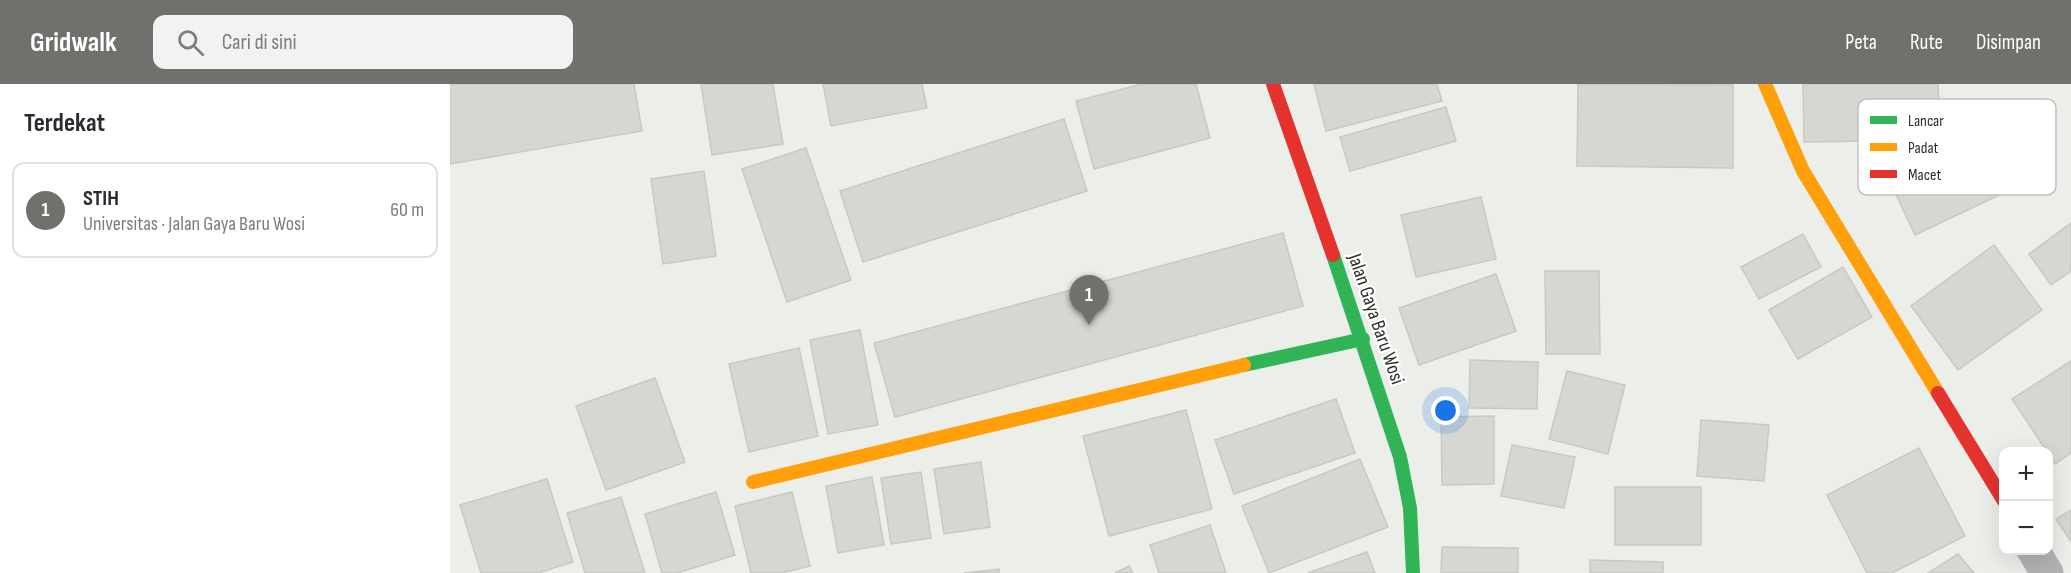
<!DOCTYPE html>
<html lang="id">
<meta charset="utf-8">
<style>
:root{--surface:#fff;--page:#f2f2f3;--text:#2b2b33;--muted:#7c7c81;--line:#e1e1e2;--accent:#6f716c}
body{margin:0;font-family:"Sofia Sans Condensed",sans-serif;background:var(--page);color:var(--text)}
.controls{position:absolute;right:18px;bottom:18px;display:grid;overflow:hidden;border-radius:12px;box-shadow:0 6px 24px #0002}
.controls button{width:54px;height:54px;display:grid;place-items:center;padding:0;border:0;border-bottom:2px solid var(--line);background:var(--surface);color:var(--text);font:30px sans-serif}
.you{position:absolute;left:996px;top:327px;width:21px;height:21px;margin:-15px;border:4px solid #fff;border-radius:50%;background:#1a73e8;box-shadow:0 0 0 9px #1a73e833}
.badge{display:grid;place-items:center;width:39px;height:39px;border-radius:50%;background:var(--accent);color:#fff;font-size:20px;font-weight:700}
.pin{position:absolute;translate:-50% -50px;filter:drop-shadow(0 2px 3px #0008)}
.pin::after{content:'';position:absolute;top:32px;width:21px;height:18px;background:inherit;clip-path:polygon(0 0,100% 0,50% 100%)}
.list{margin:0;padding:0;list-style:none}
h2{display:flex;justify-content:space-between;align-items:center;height:78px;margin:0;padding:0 24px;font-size:26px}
h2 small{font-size:20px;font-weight:400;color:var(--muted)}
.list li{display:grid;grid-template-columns:39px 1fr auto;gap:18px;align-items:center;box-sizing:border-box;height:96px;margin:0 12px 12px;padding:0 12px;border:2px solid var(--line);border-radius:12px}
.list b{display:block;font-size:22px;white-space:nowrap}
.list p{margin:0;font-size:20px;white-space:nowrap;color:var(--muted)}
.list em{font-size:20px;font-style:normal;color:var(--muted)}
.icon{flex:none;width:33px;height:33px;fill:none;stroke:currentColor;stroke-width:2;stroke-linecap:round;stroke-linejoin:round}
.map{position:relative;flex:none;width:1621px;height:489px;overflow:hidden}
header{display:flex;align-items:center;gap:36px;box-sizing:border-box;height:84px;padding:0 30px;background:var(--accent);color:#fff}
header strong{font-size:28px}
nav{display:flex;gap:33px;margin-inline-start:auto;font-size:21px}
.search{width:420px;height:54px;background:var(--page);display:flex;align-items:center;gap:15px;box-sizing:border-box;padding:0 21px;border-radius:12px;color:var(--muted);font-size:22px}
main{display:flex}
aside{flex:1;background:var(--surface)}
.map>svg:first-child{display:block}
.building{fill:#d5d7d2;stroke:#c8c9c5;stroke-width:1.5}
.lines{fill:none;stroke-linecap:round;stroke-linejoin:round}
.street{stroke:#b1b2b3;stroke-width:33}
.fast{stroke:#30b455;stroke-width:14}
.slow{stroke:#ff9f0a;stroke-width:14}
.jam{stroke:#e5322d;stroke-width:14}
.labels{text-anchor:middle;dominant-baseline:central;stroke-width:4.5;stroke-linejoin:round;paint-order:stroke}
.street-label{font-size:20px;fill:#2c2e29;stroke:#fff}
.key{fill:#fff;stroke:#c0c0bf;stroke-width:1.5}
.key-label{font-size:16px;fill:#2c2e29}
</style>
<header>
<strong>Gridwalk</strong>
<div class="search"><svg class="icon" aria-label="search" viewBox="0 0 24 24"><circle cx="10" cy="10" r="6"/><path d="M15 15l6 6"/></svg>Cari di sini</div>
<nav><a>Peta</a><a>Rute</a><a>Disimpan</a></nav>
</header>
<main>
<aside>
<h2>Terdekat<small></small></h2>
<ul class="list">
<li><span class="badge">1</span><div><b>STIH</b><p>Universitas · Jalan Gaya Baru Wosi</p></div><em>60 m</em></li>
</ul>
</aside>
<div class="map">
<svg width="1621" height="489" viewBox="0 0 1621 489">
<rect width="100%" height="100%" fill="#eceee9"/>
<!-- building -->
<g class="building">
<polygon points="0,0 184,0 192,47 0,80"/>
<polygon points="251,0 323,0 333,60 262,71"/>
<polygon points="373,0 472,0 477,24 381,42"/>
<polygon points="692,0 746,0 760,54 644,85 626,17"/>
<polygon points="864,0 987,0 992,17 876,47"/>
<polygon points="1128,0 1283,1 1283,84 1127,82"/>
<polygon points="1353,0 1488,0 1490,56 1354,58"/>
<polygon points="996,23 1006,57 900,87 890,53"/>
<polygon points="614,35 637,107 413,178 390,107"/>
<polygon points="1524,42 1556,108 1465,151 1434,85"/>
<polygon points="356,64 401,196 337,218 292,85"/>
<polygon points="254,87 266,172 213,180 201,95"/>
<polygon points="1031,113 1046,175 966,193 951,131"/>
<polygon points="1621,139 1621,187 1601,201 1579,170"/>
<polygon points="833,149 853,222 445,333 424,259"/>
<polygon points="1353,150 1371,183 1309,215 1291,183"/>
<polygon points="1544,161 1592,226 1508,286 1461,222"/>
<polygon points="1393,183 1422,233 1348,275 1319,226"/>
<polygon points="1095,187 1149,187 1150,270 1096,270"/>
<polygon points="1046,190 1066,247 969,281 949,224"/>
<polygon points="410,246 428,341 378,350 360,256"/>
<polygon points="349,264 368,352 299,368 279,280"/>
<polygon points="1020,276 1088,278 1087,325 1019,324"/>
<polygon points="1621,277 1621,369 1605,380 1562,315"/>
<polygon points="1117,287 1175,301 1158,370 1099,355"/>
<polygon points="205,294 235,378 156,406 126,322"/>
<polygon points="886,315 905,369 784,410 765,356"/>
<polygon points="736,326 762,425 659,452 633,352"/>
<polygon points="1044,332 1044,400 992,401 991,333"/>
<polygon points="1251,336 1319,341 1314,397 1247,392"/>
<polygon points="1062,361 1125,373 1114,424 1051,412"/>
<polygon points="1469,364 1515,452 1442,489 1417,489 1377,411"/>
<polygon points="910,375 938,443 819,489 792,422"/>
<polygon points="531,378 540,443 494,450 484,385"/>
<polygon points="471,388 481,454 441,460 431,394"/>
<polygon points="422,393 434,461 388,469 376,402"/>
<polygon points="97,395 123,478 88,489 31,489 10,421"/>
<rect x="1165" y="403" width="86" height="58"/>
<polygon points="266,408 285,471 227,489 212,489 195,430"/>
<polygon points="342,408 360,482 332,489 301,489 285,422"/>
<polygon points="171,413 195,489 135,489 117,429"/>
<polygon points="1621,426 1621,458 1606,435"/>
<polygon points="760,441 776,489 709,489 700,461"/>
<polygon points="992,463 1068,464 1068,489 991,489"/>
<polygon points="917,468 925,489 858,489"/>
<polygon points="1508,470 1524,489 1478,489"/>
<polygon points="1140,476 1213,478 1213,489 1140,489"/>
<polygon points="679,482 683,489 665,489"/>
<polygon points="549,485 549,489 514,489"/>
</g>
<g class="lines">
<!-- street -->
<polyline class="street" points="1583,466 1597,489"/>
<!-- fast -->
<g class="fast">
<polyline points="883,171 950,373 960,424 963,489"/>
<polyline points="794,281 913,255"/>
</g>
<!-- slow -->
<g class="slow">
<polyline points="1315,0 1353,87 1488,309"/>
<polyline points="303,398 794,281"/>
</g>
<!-- jam -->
<g class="jam">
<polyline points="823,0 883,171"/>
<polyline points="1488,309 1554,417"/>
</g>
</g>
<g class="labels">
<!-- street labels -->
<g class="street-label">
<text transform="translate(926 235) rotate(71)">Jalan Gaya Baru Wosi</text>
</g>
</g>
<!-- legend -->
<rect x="1408" y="15" width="198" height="96" rx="9" class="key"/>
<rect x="1420" y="32" width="27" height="8" fill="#30b455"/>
<rect x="1420" y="59" width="27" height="8" fill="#ff9f0a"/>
<rect x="1420" y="86" width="27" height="8" fill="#e5322d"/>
<g class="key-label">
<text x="1458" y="42">Lancar</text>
<text x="1458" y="69">Padat</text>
<text x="1458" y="96">Macet</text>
</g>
</svg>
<div class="controls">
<button>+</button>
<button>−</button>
</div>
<div class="you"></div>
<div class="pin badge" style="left:639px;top:241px">1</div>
</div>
</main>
